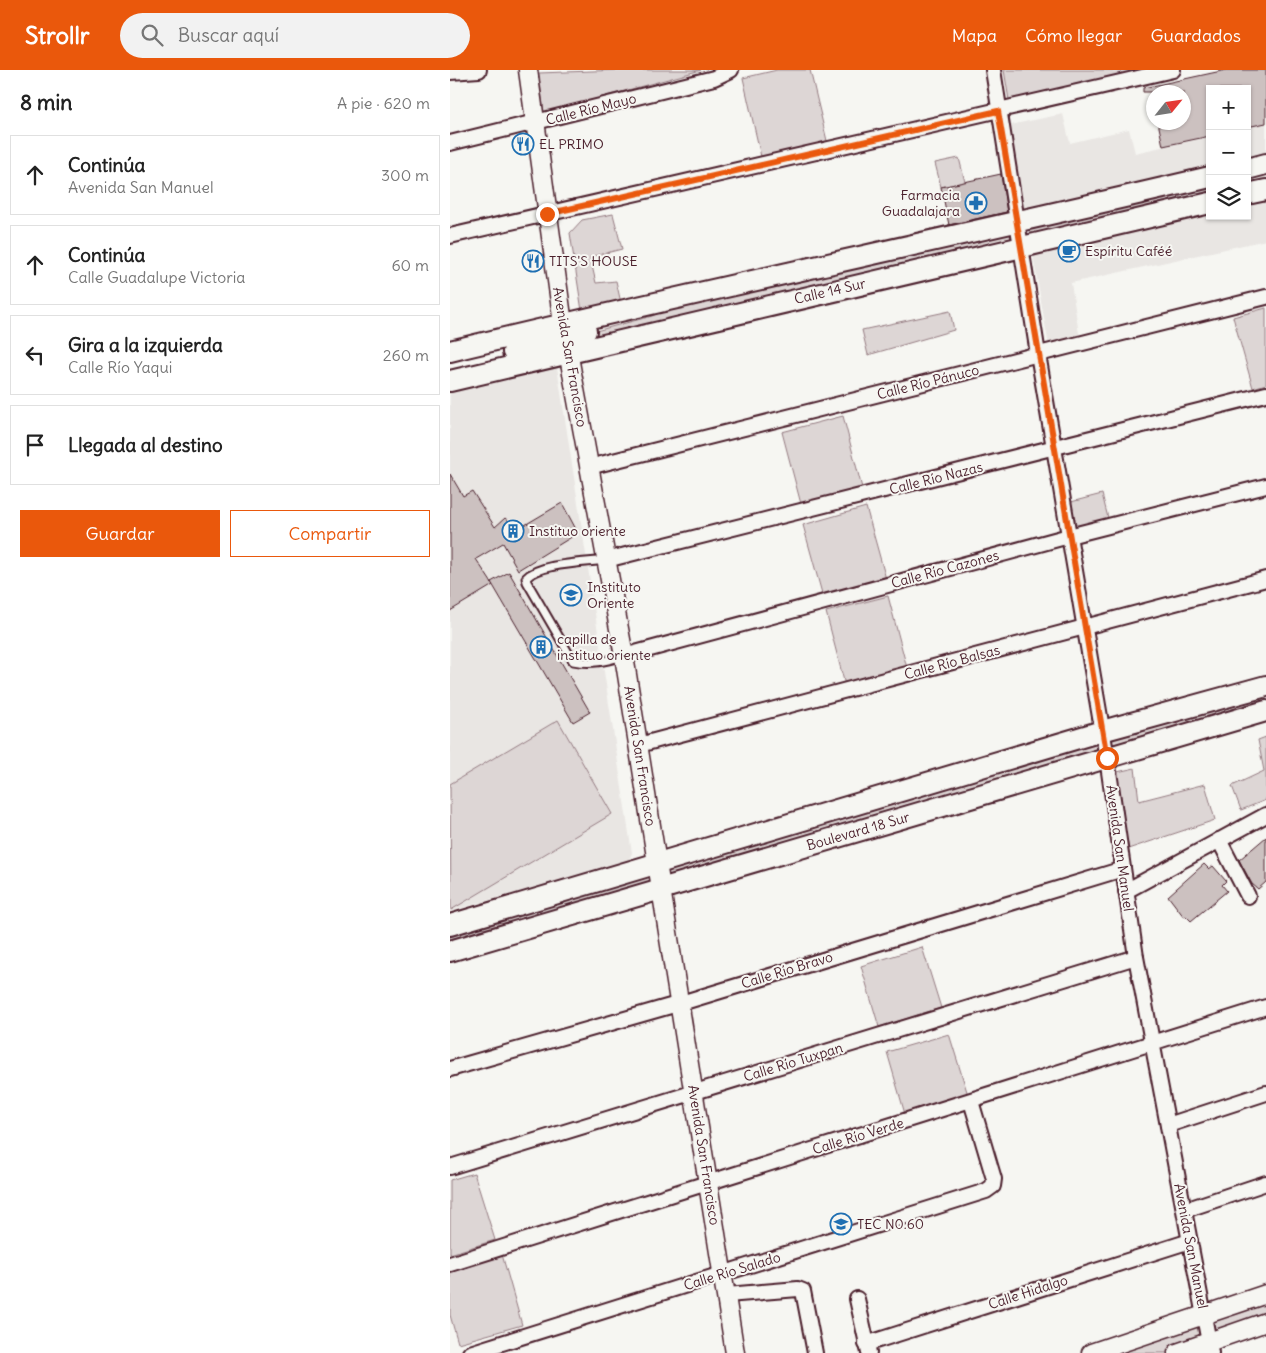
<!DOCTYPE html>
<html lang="es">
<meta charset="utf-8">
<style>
:root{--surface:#fff;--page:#f2f2f2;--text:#222;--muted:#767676;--line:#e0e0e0;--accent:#ea580c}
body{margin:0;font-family:Delius,sans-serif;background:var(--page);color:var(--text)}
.controls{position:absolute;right:15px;top:15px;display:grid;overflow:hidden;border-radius:0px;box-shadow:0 1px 4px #0004}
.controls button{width:45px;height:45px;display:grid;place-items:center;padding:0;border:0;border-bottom:1px solid var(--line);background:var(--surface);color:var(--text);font:25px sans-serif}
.compass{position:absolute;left:696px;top:15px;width:45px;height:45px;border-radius:50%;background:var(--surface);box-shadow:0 1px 4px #0004;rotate:60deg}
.stop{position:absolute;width:15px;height:15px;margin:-11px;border:4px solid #ea580c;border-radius:50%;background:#fff}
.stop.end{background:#ea580c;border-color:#fff;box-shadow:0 1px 5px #0008}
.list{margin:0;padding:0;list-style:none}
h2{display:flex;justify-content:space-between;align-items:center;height:65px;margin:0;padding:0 20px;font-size:21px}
h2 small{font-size:16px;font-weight:400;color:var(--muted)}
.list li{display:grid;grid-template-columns:32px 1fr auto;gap:15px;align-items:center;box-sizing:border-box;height:80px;margin:0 10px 10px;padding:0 10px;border:1px solid var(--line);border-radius:0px}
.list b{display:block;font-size:19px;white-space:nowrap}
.list p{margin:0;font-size:16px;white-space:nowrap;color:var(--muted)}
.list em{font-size:16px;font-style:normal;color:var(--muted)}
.actions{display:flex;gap:10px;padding:15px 20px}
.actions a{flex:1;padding:11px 0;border:1px solid var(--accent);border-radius:0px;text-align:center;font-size:18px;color:var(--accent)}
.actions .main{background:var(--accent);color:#fff}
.icon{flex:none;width:28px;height:28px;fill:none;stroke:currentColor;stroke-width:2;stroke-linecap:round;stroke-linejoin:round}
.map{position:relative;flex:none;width:816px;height:1283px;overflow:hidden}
header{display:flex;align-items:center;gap:30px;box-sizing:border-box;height:70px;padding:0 25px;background:var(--accent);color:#fff}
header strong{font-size:24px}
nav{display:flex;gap:28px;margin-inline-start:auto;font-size:18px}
.search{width:350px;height:45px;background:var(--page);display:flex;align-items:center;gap:12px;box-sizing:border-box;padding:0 18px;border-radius:28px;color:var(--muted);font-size:19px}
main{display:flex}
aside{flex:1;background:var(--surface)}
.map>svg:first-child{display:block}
.built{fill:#e9e6e3}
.green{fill:#ddd6d5;stroke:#947a80}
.building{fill:#ccc1c0;stroke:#4a1f2b}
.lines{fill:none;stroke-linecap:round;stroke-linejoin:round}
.service-casing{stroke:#4a1f2b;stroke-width:11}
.minor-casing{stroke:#4a1f2b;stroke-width:18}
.tertiary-casing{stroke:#4a1f2b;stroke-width:21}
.secondary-casing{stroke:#4a1f2b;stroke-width:24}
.service{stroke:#f6f6f2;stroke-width:7}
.minor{stroke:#f6f6f2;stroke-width:14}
.tertiary{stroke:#f6f6f2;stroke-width:18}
.secondary{stroke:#f6f6f2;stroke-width:20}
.route{stroke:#ea580c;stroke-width:6}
.labels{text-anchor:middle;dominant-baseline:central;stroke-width:4;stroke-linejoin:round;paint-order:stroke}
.street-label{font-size:14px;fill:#4a1f2b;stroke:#f6f6f2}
.poi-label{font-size:14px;fill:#4a1f2b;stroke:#f6f6f2;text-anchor:start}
</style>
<header>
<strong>Strollr</strong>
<div class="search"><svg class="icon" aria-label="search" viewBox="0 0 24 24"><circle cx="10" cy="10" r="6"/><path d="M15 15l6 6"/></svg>Buscar aquí</div>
<nav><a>Mapa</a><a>Cómo llegar</a><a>Guardados</a></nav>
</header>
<main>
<aside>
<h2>8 min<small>A pie · 620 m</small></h2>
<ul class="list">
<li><svg class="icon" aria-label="ahead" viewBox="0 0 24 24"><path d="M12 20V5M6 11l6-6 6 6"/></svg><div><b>Continúa</b><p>Avenida San Manuel</p></div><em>300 m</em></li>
<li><svg class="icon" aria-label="ahead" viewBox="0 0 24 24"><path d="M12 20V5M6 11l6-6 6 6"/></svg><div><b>Continúa</b><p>Calle Guadalupe Victoria</p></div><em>60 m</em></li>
<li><svg class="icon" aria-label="left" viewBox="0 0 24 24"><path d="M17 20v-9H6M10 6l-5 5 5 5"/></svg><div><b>Gira a la izquierda</b><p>Calle Río Yaqui</p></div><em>260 m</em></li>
<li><svg class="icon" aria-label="arrive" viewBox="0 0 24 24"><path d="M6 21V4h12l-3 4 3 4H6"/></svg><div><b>Llegada al destino</b></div></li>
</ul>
<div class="actions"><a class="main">Guardar</a><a>Compartir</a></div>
</aside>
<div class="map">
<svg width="816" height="1283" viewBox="0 0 816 1283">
<rect width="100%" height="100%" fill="#f6f6f2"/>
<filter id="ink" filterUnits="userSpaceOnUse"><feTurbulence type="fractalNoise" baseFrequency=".02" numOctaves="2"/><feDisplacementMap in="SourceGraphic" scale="10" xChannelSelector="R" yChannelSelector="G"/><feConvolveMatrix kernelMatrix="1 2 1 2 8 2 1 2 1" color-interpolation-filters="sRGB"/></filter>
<g filter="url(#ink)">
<!-- built -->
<g class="built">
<polygon points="613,44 620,73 679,59 685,83 760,66 760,101 571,145 551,57"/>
<polygon points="816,53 816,87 797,92 797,57"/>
<polygon points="816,128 816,170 621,213 630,270 599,276 583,186 760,142 760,146 797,146 797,133"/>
<polygon points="107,297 182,783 178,792 0,841 0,323"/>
</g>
<!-- green -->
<g class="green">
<polygon points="169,0 251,0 94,43 89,3"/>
<polygon points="327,0 360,0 378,75 312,91 293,8"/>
<polygon points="554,0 697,0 559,30"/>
<polygon points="509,88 515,112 491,117 485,93"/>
<polygon points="760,113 760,121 577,165 575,157"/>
<polygon points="163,144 172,179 140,187 146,213 166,211 171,233 132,241 120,163 132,150"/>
<polygon points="559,160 561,170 132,269 131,265 202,246 229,234"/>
<polygon points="816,238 816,314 803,318 783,247"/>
<polygon points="500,241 504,260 418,285 412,260"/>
<polygon points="393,346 412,418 351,434 332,362"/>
<polygon points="652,424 660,456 624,464 617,433"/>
<polygon points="416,437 436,509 373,527 353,455"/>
<polygon points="438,526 457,598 395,615 376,542"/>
<polygon points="816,616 816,641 0,881 0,854"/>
<polygon points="108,650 162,744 1,840 0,714"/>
<polygon points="816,667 816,730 791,740 782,716 814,701 808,670"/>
<polygon points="685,698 689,731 755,714 765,750 678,779 667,702"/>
<polygon points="472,877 491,938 429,957 411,896"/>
<polygon points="499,964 518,1025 455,1044 437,982"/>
<polygon points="24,1103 45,1170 0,1184 0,1110"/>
<polygon points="51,1181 72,1255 8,1273 0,1245 0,1195"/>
<polygon points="816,1224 816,1252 727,1283 641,1283"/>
</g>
<!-- building -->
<g class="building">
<polygon points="776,0 816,0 816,53 797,57 797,19 760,19 760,66 713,76 708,52 734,52 734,22 693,22 693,18"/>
<polygon points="551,104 557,142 499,155 491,117"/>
<polygon points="0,404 13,426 22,421 45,457 55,448 68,459 112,433 128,463 68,500 53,473 26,489 43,515 0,541"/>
<polygon points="59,502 140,642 123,652 41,512"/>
<polygon points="816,767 816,812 808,819 802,814 789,790"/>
<polygon points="754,794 759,799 763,796 776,811 772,815 777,821 741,851 736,846 734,847 718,826"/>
</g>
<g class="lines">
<!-- service casing -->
<g class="service-casing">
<path id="service" d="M 156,490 C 135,493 90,493 76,508 L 77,512 L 123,591 C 141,595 156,591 174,586"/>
</g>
<!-- minor casing -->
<g class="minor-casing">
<g id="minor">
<polyline points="543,0 588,284 657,688 686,887 761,1283"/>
<polyline points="0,2 29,0"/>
<polyline points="0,73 264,8 281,0"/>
<polyline points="0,166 723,0"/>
<polyline points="139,397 816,227"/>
<polyline points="156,490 816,324"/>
<polyline points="174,586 619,466 816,416"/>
<polyline points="189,675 816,509"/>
<polyline points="769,770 798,826"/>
<polyline points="676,821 816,745"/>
<polyline points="0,999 231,933 673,799"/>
<polyline points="718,1055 816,1023"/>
<polyline points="0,1097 686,887"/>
<polyline points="735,1140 816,1113"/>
<polyline points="0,1194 816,937"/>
<polyline points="277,1225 348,1219 353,1221 365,1283"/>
<polyline points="407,1229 419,1283"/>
<polyline points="416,1274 740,1171"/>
<polyline points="20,1283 536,1121 543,1116 544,1109 521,1031"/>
</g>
</g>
<!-- tertiary casing -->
<g class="tertiary-casing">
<g id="tertiary">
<polyline points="78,0 113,254 174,586 285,1283"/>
<polyline points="641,1283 816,1224"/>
<polyline points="727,1283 816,1252"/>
</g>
</g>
<!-- secondary casing -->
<g class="secondary-casing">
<g id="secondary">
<polyline points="797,99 816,94"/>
<polyline points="797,124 816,120"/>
<path d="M 0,281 C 252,220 507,167 760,107"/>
<polyline points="63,282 136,261"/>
<polyline points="0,311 760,133"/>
<polyline points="0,855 652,661 816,616"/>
<polyline points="0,881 816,641"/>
</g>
</g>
<!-- service -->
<use href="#service" class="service"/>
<!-- minor -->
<use href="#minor" class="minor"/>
<!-- tertiary -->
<use href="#tertiary" class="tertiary"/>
<!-- secondary -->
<use href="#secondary" class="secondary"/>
</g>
</g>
<g class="lines" filter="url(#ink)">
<!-- route -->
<polyline class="route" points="97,144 548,41 657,688"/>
</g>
<!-- icons -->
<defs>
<g id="restaurant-ring" transform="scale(1.125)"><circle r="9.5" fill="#f6f6f2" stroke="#1f6fb2" stroke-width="1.5"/><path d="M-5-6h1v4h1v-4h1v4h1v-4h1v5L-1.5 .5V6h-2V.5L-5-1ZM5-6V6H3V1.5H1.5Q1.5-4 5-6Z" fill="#1f6fb2"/></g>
<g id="pharmacy-ring" transform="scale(1.125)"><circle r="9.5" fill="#f6f6f2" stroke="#1f6fb2" stroke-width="1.5"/><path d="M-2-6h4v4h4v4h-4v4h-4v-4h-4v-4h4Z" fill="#1f6fb2"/></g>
<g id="cafe-ring" transform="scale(1.125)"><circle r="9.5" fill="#f6f6f2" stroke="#1f6fb2" stroke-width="1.5"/><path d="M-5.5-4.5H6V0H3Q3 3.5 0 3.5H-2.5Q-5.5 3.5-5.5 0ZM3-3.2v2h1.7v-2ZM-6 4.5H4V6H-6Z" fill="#1f6fb2"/></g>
<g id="building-ring" transform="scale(1.125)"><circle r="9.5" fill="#f6f6f2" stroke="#1f6fb2" stroke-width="1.5"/><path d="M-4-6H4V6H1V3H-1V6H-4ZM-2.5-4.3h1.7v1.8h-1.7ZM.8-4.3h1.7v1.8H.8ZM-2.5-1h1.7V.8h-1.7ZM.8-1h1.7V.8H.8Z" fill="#1f6fb2"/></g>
<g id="school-ring" transform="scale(1.125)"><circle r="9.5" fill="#f6f6f2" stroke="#1f6fb2" stroke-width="1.5"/><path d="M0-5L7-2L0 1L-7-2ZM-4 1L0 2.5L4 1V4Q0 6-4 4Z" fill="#1f6fb2"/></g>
</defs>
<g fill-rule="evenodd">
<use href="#restaurant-ring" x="73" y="74"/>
<use href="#pharmacy-ring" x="526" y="133"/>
<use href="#cafe-ring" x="619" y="181"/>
<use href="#restaurant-ring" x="83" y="191"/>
<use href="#building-ring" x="63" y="461"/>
<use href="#school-ring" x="121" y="525"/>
<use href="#building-ring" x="91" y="577"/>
<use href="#school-ring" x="391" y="1154"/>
</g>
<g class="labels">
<!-- street labels -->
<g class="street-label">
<text transform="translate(141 39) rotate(-14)">Calle Río Mayo</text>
<text transform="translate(380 221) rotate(-13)">Calle 14 Sur</text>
<text transform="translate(120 287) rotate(80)">Avenida San Francisco</text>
<text transform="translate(478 312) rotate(-14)">Calle Río Pánuco</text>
<text transform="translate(486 408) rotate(-14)">Calle Río Nazas</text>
<text transform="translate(495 499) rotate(-15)">Calle Río Cazones</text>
<text transform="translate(502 592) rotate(-15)">Calle Río Balsas</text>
<text transform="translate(190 686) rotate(81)">Avenida San Francisco</text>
<text transform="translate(408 761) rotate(-16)">Boulevard 18 Sur</text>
<text transform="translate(670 778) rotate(82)">Avenida San Manuel</text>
<text transform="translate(337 900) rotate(-17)">Calle Río Bravo</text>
<text transform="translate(343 992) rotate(-17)">Calle Río Tuxpan</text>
<text transform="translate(408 1066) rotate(-17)">Calle Río Verde</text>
<text transform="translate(254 1085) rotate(81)">Avenida San Francisco</text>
<text transform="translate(741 1176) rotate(79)">Avenida San Manuel</text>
<text transform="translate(282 1201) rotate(-17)">Calle Río Salado</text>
<text transform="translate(578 1222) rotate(-18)">Calle Hidalgo</text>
</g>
<!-- poi labels -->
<g class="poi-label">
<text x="89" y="74">EL PRIMO</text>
<text x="510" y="125" text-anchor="end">Farmacia<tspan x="510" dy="16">Guadalajara</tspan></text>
<text x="635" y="181">Espíritu Caféé</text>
<text x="99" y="191">TITS'S HOUSE</text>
<text x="79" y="461">Instituo oriente</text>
<text x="137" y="517">Instituto<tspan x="137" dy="16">Oriente</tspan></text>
<text x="107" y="569">capilla de<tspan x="107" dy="16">instituo oriente</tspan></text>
<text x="407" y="1154">TEC N0.60</text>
</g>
</g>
</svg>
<div class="controls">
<button>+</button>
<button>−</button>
<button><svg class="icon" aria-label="layers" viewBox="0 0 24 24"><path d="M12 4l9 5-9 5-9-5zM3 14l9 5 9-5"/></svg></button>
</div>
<svg class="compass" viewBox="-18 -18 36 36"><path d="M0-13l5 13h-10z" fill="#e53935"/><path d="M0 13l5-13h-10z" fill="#767676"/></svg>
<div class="stop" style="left:657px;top:688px"></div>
<div class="stop end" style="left:97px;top:144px"></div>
</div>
</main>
